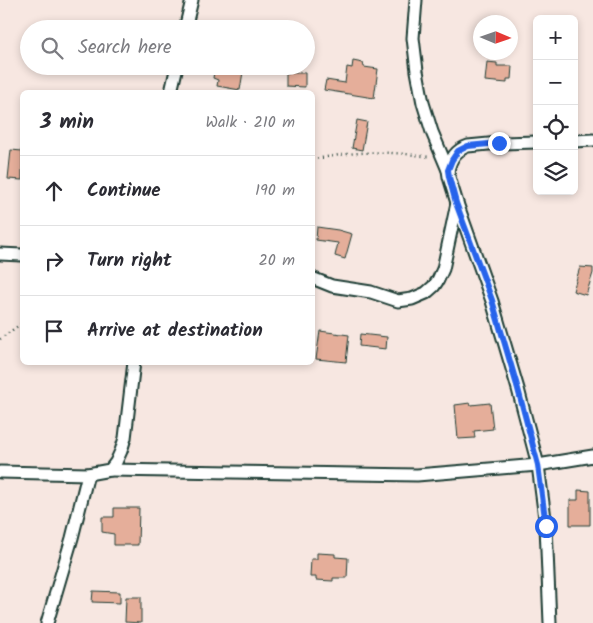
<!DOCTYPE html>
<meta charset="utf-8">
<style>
:root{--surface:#fff;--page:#f7f7f7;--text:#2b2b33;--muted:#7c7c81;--line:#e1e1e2}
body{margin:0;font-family:Kalam,sans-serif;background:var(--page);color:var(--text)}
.controls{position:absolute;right:15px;top:15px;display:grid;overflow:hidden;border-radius:8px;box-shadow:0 2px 8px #0003}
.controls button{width:45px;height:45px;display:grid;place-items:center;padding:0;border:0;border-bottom:1px solid var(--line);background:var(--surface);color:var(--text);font:25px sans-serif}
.compass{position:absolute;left:473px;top:15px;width:45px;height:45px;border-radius:50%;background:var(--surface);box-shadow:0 2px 8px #0003;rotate:92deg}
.stop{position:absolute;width:15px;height:15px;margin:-11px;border:4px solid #2563eb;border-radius:50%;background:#fff}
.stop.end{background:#2563eb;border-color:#fff;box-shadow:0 1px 5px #0008}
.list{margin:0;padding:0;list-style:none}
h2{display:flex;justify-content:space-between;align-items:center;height:65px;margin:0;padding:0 20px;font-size:21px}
h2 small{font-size:16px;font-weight:400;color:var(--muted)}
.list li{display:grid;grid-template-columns:32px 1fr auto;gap:15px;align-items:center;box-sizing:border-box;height:70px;padding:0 20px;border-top:1px solid var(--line)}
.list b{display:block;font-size:19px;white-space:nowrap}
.list em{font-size:16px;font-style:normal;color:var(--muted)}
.icon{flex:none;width:28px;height:28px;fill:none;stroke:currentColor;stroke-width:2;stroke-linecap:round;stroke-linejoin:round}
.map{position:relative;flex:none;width:593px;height:623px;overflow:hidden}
.search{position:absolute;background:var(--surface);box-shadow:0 2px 8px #0003;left:20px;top:20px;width:295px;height:55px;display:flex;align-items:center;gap:12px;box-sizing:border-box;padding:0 18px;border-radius:28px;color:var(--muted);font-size:19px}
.panel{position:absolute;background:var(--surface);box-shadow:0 2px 8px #0003;left:20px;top:90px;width:295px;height:275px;border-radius:8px}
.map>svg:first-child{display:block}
.building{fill:#e5ae9a;stroke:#1f3d34}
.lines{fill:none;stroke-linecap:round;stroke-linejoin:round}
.street-casing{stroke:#1f3d34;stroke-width:15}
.path{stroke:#1f3d34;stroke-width:2.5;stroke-dasharray:1 4;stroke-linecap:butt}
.street{stroke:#fff;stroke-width:11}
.route{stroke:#2563eb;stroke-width:6}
</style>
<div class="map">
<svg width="593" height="623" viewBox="0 0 593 623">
<rect width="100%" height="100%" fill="#f7e7e1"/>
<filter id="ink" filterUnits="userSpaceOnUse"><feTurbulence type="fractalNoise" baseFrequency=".02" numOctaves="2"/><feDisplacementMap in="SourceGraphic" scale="10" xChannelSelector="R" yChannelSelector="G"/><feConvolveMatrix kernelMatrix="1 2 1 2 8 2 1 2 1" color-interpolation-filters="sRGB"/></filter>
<g filter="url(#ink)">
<!-- building -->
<g class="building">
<polygon points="353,61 363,63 364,67 378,69 374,98 324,90 326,80 345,83 347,67 352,68"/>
<polygon points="487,62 497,63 497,66 512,66 511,79 507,79 507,83 485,81"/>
<polygon points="215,66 244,66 240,90 217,86 218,80 213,78"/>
<polygon points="286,73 305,73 305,87 286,86"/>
<polygon points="357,120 367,122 362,150 352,148"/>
<polygon points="11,150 22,151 22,180 8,179"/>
<polygon points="317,227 338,230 352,234 345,259 335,256 338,243 316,240"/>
<polygon points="580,267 593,268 593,273 586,295 573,291"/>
<polygon points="320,331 349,335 346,362 316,359"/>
<polygon points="360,334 387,337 386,349 359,346"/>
<polygon points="470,403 471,405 490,403 493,429 474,431 475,438 458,439 455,405"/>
<polygon points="578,490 590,491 590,525 570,525 570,500 578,500"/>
<polygon points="114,508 139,508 138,545 114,545 114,534 102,532 102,517 114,517"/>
<polygon points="317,553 335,554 335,557 348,558 347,578 333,578 333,581 316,580 316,577 310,577 311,559 317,559"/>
<polygon points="93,591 120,592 120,603 92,602"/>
<polygon points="126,597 141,597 141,623 125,622"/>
</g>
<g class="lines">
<!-- street casing -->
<g class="street-casing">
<g id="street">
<polyline points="416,0 413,38 417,71 423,103 432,132 448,170 449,177 457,203 492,301 518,389 538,465 546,526 550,623"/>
<polyline points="185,29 192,0"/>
<polyline points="171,92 177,66"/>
<polyline points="574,141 593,140"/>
<path d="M 448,170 C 451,158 456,150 468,146 L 499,143 L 537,142"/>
<polyline points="0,254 22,255"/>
<polyline points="312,278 332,286 371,292 398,301 412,299 426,293 434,286 438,280 443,269 457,203"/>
<polyline points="110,470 417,475 538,465 593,456"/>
<polyline points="0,472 88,474 110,470 116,462 121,451 125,438 134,362"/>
<polyline points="47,623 72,538 88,474"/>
</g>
</g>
<!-- path -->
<g class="path">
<path d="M 312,159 C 324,158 336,155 348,154 C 375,151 403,153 430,157"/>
<polyline points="0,339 22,323"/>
</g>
<!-- street -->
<use href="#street" class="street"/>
</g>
</g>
<g class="lines" filter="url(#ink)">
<!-- route -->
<polyline class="route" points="499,143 468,146 458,151 452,160 448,170 449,177 456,203 492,300 518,389 538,465 546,526"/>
</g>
</svg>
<div class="controls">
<button>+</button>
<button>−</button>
<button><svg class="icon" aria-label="locate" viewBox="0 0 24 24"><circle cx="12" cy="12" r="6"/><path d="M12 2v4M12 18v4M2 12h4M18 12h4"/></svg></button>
<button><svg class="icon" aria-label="layers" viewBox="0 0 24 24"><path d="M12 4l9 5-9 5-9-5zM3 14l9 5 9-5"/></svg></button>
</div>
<svg class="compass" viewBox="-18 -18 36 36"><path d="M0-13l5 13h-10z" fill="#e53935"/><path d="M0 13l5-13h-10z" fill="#7c7c81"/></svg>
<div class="stop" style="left:546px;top:526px"></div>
<div class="stop end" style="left:499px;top:143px"></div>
<div class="search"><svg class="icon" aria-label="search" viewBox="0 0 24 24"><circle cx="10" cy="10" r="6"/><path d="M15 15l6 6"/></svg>Search here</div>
<section class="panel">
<h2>3 min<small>Walk · 210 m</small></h2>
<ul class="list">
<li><svg class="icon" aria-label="ahead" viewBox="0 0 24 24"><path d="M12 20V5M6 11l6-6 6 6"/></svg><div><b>Continue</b></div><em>190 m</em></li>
<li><svg class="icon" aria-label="right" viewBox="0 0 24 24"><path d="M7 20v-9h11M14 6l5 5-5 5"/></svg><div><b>Turn right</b></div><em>20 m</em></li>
<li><svg class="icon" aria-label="arrive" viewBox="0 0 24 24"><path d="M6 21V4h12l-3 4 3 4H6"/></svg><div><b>Arrive at destination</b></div></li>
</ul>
</section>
</div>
